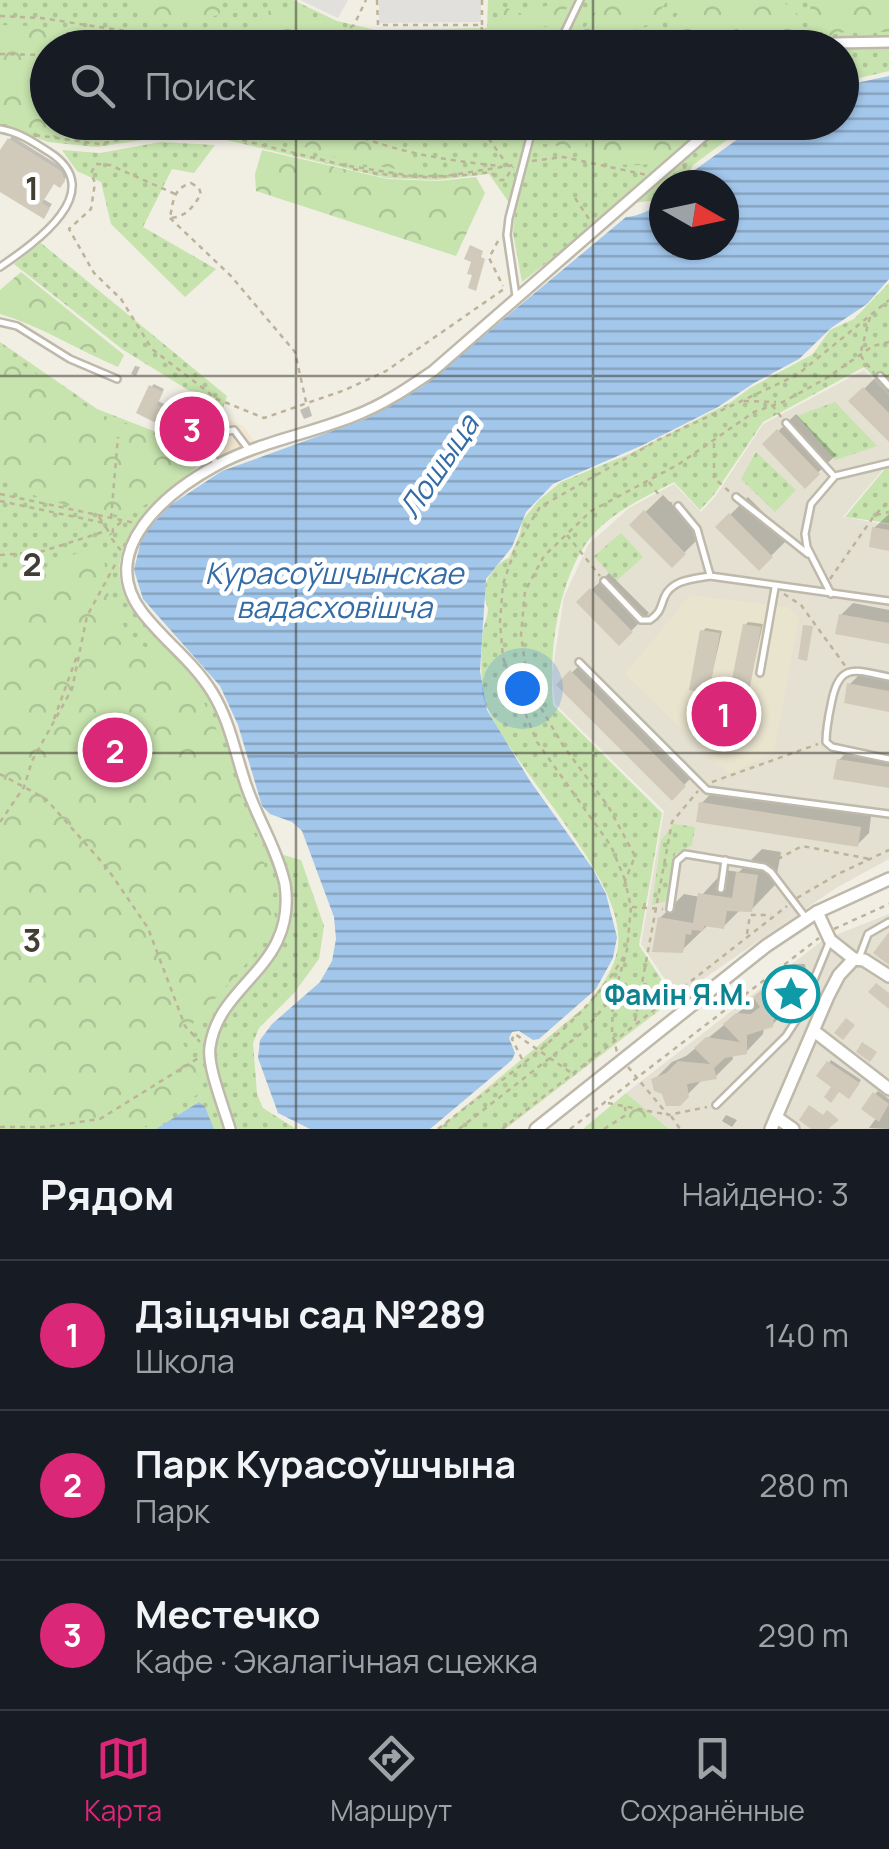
<!DOCTYPE html>
<html lang="ru">
<meta charset="utf-8">
<style>
:root{--surface:#171b24;--page:#242831;--text:#f1f3f6;--muted:#9ea1a6;--line:#363941;--accent:#db2777}
body{margin:0;font-family:Manrope,sans-serif;background:var(--page);color:var(--text)}
.compass{position:absolute;left:649px;top:170px;width:90px;height:90px;border-radius:50%;background:var(--surface);box-shadow:0 2px 8px #0004;rotate:99deg}
.you{position:absolute;left:522px;top:688px;width:35px;height:35px;margin:-25px;border:8px solid #fff;border-radius:50%;background:#1a73e8;box-shadow:0 0 0 15px #1a73e833}
.badge{display:grid;place-items:center;width:65px;height:65px;border-radius:50%;background:var(--accent);color:#fff;font-size:32px;font-weight:700}
.pin{position:absolute;translate:-50% -50%;border:5px solid #fff;box-shadow:0 2px 10px #0006}
.list{margin:0;padding:0;list-style:none}
h2{display:flex;justify-content:space-between;align-items:center;height:130px;margin:0;padding:0 40px;font-size:42px}
h2 small{font-size:32px;font-weight:400;color:var(--muted)}
.list li{display:grid;grid-template-columns:65px 1fr auto;gap:30px;align-items:center;box-sizing:border-box;height:150px;padding:0 40px;border-top:2px solid var(--line)}
.list b{display:block;font-size:38px;white-space:nowrap}
.list p{margin:0;font-size:32px;white-space:nowrap;color:var(--muted)}
.list em{font-size:32px;font-style:normal;color:var(--muted)}
.icon{flex:none;width:55px;height:55px;fill:none;stroke:currentColor;stroke-width:2;stroke-linecap:round;stroke-linejoin:round}
.map{position:relative;flex:none;width:889px;height:1129px;overflow:hidden}
.search{position:absolute;background:var(--surface);box-shadow:0 2px 8px #0004;left:30px;right:30px;top:30px;height:110px;display:flex;align-items:center;gap:25px;box-sizing:border-box;padding:0 35px;border-radius:55px;color:var(--muted);font-size:38px}
.sheet{height:580px;background:var(--surface)}
nav{display:flex;justify-content:space-around;align-items:center;box-sizing:border-box;height:140px;border-top:2px solid var(--line);background:var(--surface);font-size:28px;color:var(--muted)}
nav a{display:grid;justify-items:center;gap:5px}
nav .on{color:var(--accent)}
.map>svg:first-child{display:block}
.residential{fill:#e4e0d2}
.commercial{fill:#f2e6cf}
.education{fill:#e9e4ce}
.green{fill:url(#green-dots)}
.forest{fill:url(#forest-crowns)}
.parking{fill:#e1e0dc}
.water{fill:url(#water-rules)}
.shadow{fill:#0003}
.building{fill:#d1caba}
.lines{fill:none;stroke-linecap:round;stroke-linejoin:round}
.service-casing{stroke:#beb9aa;stroke-width:10}
.pedestrian-casing{stroke:#beb9aa;stroke-width:14}
.minor-casing{stroke:#beb9aa;stroke-width:16}
.path{stroke:#bcb399;stroke-width:2.5;stroke-dasharray:5 5;stroke-linecap:butt}
.service{stroke:#fff;stroke-width:5}
.pedestrian{stroke:#fff;stroke-width:9}
.minor{stroke:#fff;stroke-width:11}
.grid{fill:none;stroke:#423e34;stroke-width:2.5;stroke-opacity:0.55}
.labels{text-anchor:middle;dominant-baseline:central;stroke-width:9;stroke-linejoin:round;paint-order:stroke}
.culture-label{font-size:28px;font-weight:bold;fill:#0d838f;stroke:#fff;text-anchor:end}
.water-label{font-size:30px;font-style:italic;fill:#356ca6;stroke:#fff}
.grid-label{font-size:32px;text-anchor:middle;font-weight:bold;fill:#423e34;stroke:#fff;stroke-width:9;stroke-linejoin:round;paint-order:stroke}
</style>
<div class="map">
<svg width="889" height="1129" viewBox="0 0 889 1129">
<defs>
<pattern id="green-dots" width="8" height="8" patternUnits="userSpaceOnUse" patternTransform="scale(2.5)"><rect width="8" height="8" fill="#c7e3ae"/><path d="M2 2h.1M6 6h.1" fill="none" stroke="#acc496" stroke-width="1.8" stroke-linecap="round"/></pattern>
<pattern id="forest-crowns" width="20" height="18" patternUnits="userSpaceOnUse" patternTransform="scale(2.5)"><rect width="20" height="18" fill="#c7e3ae"/><path d="M2 6a3 3 0 1 1 6 0M12 15a3 3 0 1 1 6 0" fill="none" stroke="#acc496"/></pattern>
<pattern id="water-rules" width="6" height="5" patternUnits="userSpaceOnUse" patternTransform="scale(2.5)"><rect width="6" height="5" fill="#a3c7eb"/><path d="M0 2.5h6" fill="none" stroke="#86a3bf"/></pattern>
</defs>
<rect width="100%" height="100%" fill="#f1eee4"/>
<!-- residential -->
<g class="residential">
<polygon points="864,370 889,395 889,462 843,517 889,525 889,859 836,888 677,997 641,944 664,811 555,704 552,674 564,597 588,545 629,508 674,484 701,512 715,497 763,424"/>
<polygon points="889,914 889,1129 670,1129 626,1093 823,940"/>
</g>
<!-- commercial -->
<polygon class="commercial" points="181,400 243,426 256,444 202,464 203,448 168,434"/>
<!-- education -->
<polygon class="education" points="690,595 788,607 799,618 774,753 729,774 625,674"/>
<!-- green -->
<g class="green">
<polygon points="0,0 293,0 337,21 376,30 487,28 488,0 889,0 889,71 842,82 842,48 48,48 48,122 750,123 693,165 682,185 664,185 664,199 620,205 522,282 513,233 515,211 489,174 437,180 387,178 206,135 161,137 97,147 48,142 0,125"/>
<polygon points="161,142 215,145 194,173 172,169 143,227 216,269 185,297 111,224 101,182 77,171 62,150 100,153"/>
<polygon points="41,243 227,396 222,411 122,349 14,264"/>
<path d="M 889,283 L 889,393 L 864,367 L 763,422 L 713,496 L 700,510 L 674,482 C 643,498 605,515 585,545 C 556,590 549,654 553,705 L 662,813 L 639,945 L 674,999 L 505,1129 L 438,1129 L 587,1005 C 599,989 613,972 617,952 C 633,884 514,772 487,707 C 479,686 481,653 483,631 C 484,624 488,616 488,609 C 487,604 484,599 484,594 C 484,580 496,563 509,558 L 520,534 L 522,521 L 539,500 L 561,482 L 629,454 L 731,402 L 750,388 L 813,354 L 830,330 L 854,319 Z"/>
<path d="M 0,342 L 97,409 L 200,449 L 199,465 C 149,508 82,558 145,625 C 168,650 194,670 210,700 C 223,723 227,747 235,772 C 243,798 255,824 266,850 L 301,860 L 324,926 L 319,959 L 294,993 L 259,1028 L 253,1043 L 257,1094 L 263,1108 L 296,1129 L 0,1129 Z"/>
<polygon points="835,402 877,446 835,460 797,416"/>
<polygon points="756,452 796,490 775,512 741,479"/>
<polygon points="889,464 889,523 845,517"/>
<polygon points="621,533 643,557 616,581 594,556"/>
<polygon points="674,824 695,827 692,845 675,854 667,901 652,905 661,840"/>
</g>
<!-- forest -->
<g class="forest">
<polygon points="136,0 198,0 223,5 219,15 171,24 141,22"/>
<polygon points="564,0 569,0 569,5 555,25 502,32 497,4 522,14"/>
<polygon points="606,0 667,0 654,22 624,34 583,40 582,31"/>
<polygon points="684,0 782,0 797,15 796,47 772,47 739,27 734,47 689,47 669,26 680,11"/>
<polygon points="811,0 889,0 889,32 845,32 808,40"/>
<polygon points="274,4 329,24 317,47 263,47 248,39"/>
<polygon points="0,25 29,26 184,47 48,48 48,122 362,123 399,143 419,172 354,163 278,138 194,123 94,137 57,136 0,123"/>
<path d="M 679,122 L 700,123 C 689,131 683,144 672,154 C 651,172 615,164 590,159 L 596,142 L 608,138 L 667,135 Z"/>
<polygon points="546,123 588,123 585,151 541,143"/>
<polygon points="262,150 388,179 438,181 476,177 485,193 456,256 256,191 255,174"/>
<path d="M 21,272 L 124,355 L 118,367 C 78,350 41,326 0,314 L 0,290 Z"/>
<path d="M 0,350 L 94,412 L 195,450 C 193,472 144,510 123,516 C 88,510 27,500 0,477 Z"/>
<polygon points="102,541 108,593 130,639 170,660 203,701 220,737 263,859 275,917 259,949 180,1038 196,1067 200,1093 141,1129 0,1129 0,570 42,570"/>
<polygon points="626,1093 667,1127 670,1129 583,1129"/>
</g>
<!-- parking -->
<g class="parking">
<polygon points="300,0 348,0 338,18"/>
<polygon points="379,0 481,0 481,22 379,23"/>
</g>
<!-- water -->
<g class="water">
<path d="M 889,76 L 889,279 L 867,304 L 831,328 L 799,359 L 754,383 L 718,407 L 643,445 L 553,484 L 526,512 L 512,547 L 486,579 L 480,671 L 487,710 L 530,781 L 593,869 L 606,894 L 617,937 L 613,958 L 596,989 L 539,1039 L 533,1040 L 519,1031 L 512,1032 L 509,1038 L 515,1053 L 512,1060 L 430,1129 L 310,1129 L 278,1113 L 258,1058 L 260,1040 L 272,1024 L 320,982 L 332,961 L 336,939 L 334,917 L 302,831 L 292,822 L 270,814 L 262,806 L 238,725 L 220,686 L 143,599 L 134,570 L 142,536 L 169,506 L 222,471 L 368,418 L 422,387 L 626,217 C 639,217 650,208 664,206 L 664,245 L 724,245 L 724,185 L 692,185 L 692,172 L 760,123 L 842,122 L 842,86 Z"/>
<polygon points="199,1102 205,1107 214,1129 156,1129"/>
</g>
<!-- shadow -->
<g class="shadow">
<polygon points="12,136 63,168 66,177 63,182 54,181 43,199 52,204 46,213 0,189 0,154"/>
<polygon points="135,366 140,367 136,376 131,374"/>
<polygon points="882,371 889,378 889,439 852,401"/>
<polygon points="154,384 164,389 158,401 164,404 158,417 151,387"/>
<polygon points="188,396 214,407 199,439 183,402"/>
<polygon points="309,406 312,416 304,419 300,410"/>
<polygon points="796,414 836,455 805,485 765,444"/>
<polygon points="663,495 702,535 672,565 632,525"/>
<polygon points="748,497 789,538 759,568 718,527"/>
<polygon points="889,514 889,548 874,528"/>
<polygon points="609,573 649,613 619,643 579,602"/>
<polygon points="853,603 889,610 889,641 841,615"/>
<polygon points="748,622 763,624 749,685 745,625"/>
<polygon points="706,628 722,631 708,691 703,631"/>
<polygon points="584,661 696,773 672,797 559,685"/>
<polygon points="861,673 889,678 889,709 850,684"/>
<polygon points="851,748 889,754 889,786 839,760"/>
<polygon points="713,791 871,816 869,833 857,845 702,803"/>
<polygon points="762,849 781,852 775,885 751,910 741,909 723,927 707,926 682,950 660,918 684,894 700,897 725,870 739,872"/>
<polygon points="793,964 805,964 807,977 792,992 790,1007 772,1025 764,1027 763,1034 746,1052 732,1054 733,1059 716,1076 704,1078 679,1103 654,1080 672,1062 686,1056 729,1021"/>
<polygon points="831,1060 861,1080 848,1096 835,1087 829,1063"/>
<polygon points="878,1091 889,1099 889,1129 869,1128 877,1117 875,1094"/>
<polygon points="726,1115 737,1120 732,1127 722,1121"/>
</g>
<!-- building -->
<g class="building">
<polygon points="8,138 61,171 65,181 60,188 54,184 42,203 50,208 44,219 0,192 0,150"/>
<polygon points="470,245 483,251 481,257 485,259 476,291 468,288 472,275 467,274 471,262 464,259"/>
<polygon points="149,385 163,392 157,405 163,407 156,423 136,413"/>
<polygon points="863,387 889,413 889,442 848,401"/>
<polygon points="181,400 211,412 199,442 169,430"/>
<polygon points="777,429 820,474 805,489 762,444"/>
<polygon points="644,510 686,554 672,568 629,525"/>
<polygon points="729,513 773,557 759,571 715,527"/>
<polygon points="872,527 889,530 889,551 869,547"/>
<polygon points="590,588 633,632 619,646 576,602"/>
<polygon points="839,614 889,623 889,644 835,634"/>
<polygon points="743,624 761,627 750,687 731,684"/>
<polygon points="803,625 813,626 807,661 798,659"/>
<polygon points="700,630 720,633 709,694 689,690"/>
<polygon points="570,670 686,786 672,801 556,685"/>
<polygon points="847,683 889,691 889,712 844,703"/>
<polygon points="837,759 889,767 889,788 833,779"/>
<polygon points="699,802 861,827 858,847 696,822"/>
<polygon points="736,872 758,875 752,912 727,911 724,929 704,926 703,931 692,930 691,935 686,934 683,953 652,952 658,917 693,923 698,893 732,898"/>
<polygon points="889,932 889,965 873,953"/>
<polygon points="787,980 792,988 791,997 775,1010 773,1027 747,1035 747,1054 725,1058 714,1068 717,1079 687,1084 689,1097 680,1106 666,1106 662,1094 654,1091 651,1079 666,1073 678,1061 710,1064 694,1048 706,1037 740,1042 723,1024 736,1013 751,1014 760,1007 753,997 773,981"/>
<polygon points="876,983 889,993 889,1009 868,992"/>
<polygon points="846,1018 855,1025 843,1040 834,1033"/>
<polygon points="862,1042 877,1052 870,1062 856,1052"/>
<polygon points="827,1061 860,1083 849,1099 839,1092 831,1103 824,1097 831,1087 816,1076"/>
<polygon points="873,1092 889,1104 879,1122 861,1109"/>
<polygon points="809,1105 823,1115 827,1110 839,1120 828,1129 811,1129 799,1120"/>
</g>
<g class="lines">
<!-- service casing -->
<g class="service-casing">
<g id="service">
<polyline points="557,48 580,0"/>
<path d="M 0,129 C 19,132 33,142 49,152 C 110,191 35,243 0,267"/>
<polyline points="516,296 507,235 509,218 534,122"/>
<polyline points="0,322 17,326 70,359 117,379"/>
<polyline points="880,376 889,386"/>
<polyline points="786,423 834,476"/>
<path d="M 217,464 L 209,453 C 213,439 219,432 234,430 L 249,450"/>
<polyline points="736,497 808,554"/>
<polyline points="678,506 697,529 710,575"/>
<path d="M 604,581 L 641,620 L 650,620 C 660,613 660,609 664,598 C 671,580 692,579 710,576 L 889,601"/>
<polyline points="831,594 807,547 805,534 811,504 835,476 889,463"/>
<polyline points="579,662 707,790 889,814"/>
<polyline points="760,673 775,588"/>
<path d="M 889,677 C 857,671 840,661 832,700 C 829,714 826,727 826,742 L 832,747 L 889,759"/>
<polyline points="721,889 725,860"/>
<polyline points="670,909 677,861 685,854 764,867 771,872 806,918"/>
<polyline points="859,958 868,934 889,922"/>
<polyline points="716,1105 786,1036 799,1016 829,943"/>
</g>
</g>
<!-- pedestrian casing -->
<g class="pedestrian-casing">
<g id="pedestrian">
<polyline points="822,48 835,43 889,42"/>
<path d="M 230,1129 C 224,1108 207,1066 210,1047 C 219,982 297,968 285,884 C 277,849 257,818 246,785 C 235,753 230,721 212,692 C 193,661 164,641 142,612 C 95,550 167,492 217,465 C 260,442 309,434 354,416 C 383,405 408,388 433,371 L 719,122"/>
</g>
</g>
<!-- minor casing -->
<g class="minor-casing">
<g id="minor">
<polyline points="854,959 864,960 889,976"/>
<polyline points="814,1031 889,1089"/>
<polyline points="776,1117 793,1129"/>
<polyline points="536,1129 766,946 817,912 889,879"/>
<polyline points="771,1129 828,996 839,975 854,959 830,940 817,912"/>
</g>
</g>
<!-- path -->
<g class="path">
<polyline points="377,0 378,25 481,25 486,48"/>
<polyline points="0,16 41,18 237,48"/>
<polyline points="482,25 482,0"/>
<polyline points="330,48 333,39 354,25 366,0"/>
<polyline points="0,54 48,55"/>
<path d="M 327,122 C 381,150 440,160 501,166"/>
<polyline points="390,122 396,126 413,122"/>
<polyline points="477,122 508,166"/>
<polyline points="517,122 523,135"/>
<polyline points="35,135 99,144 160,132 209,132 343,165 412,176 446,176 514,165"/>
<polyline points="532,161 563,157 647,175"/>
<polyline points="683,164 688,177"/>
<path d="M 353,169 C 400,179 442,179 490,172 L 500,180 L 505,180 L 513,167"/>
<path d="M 191,183 L 199,188 L 201,194 C 193,207 186,217 170,218 C 173,202 173,188 191,183 Z"/>
<polyline points="175,194 110,165 96,164 91,173 95,183 91,209 69,229 94,273 121,299 152,349 217,399 264,418 345,390 386,371 504,289"/>
<polyline points="575,198 591,222"/>
<polyline points="170,218 231,276 295,352 306,402"/>
<polyline points="498,241 489,258 503,286"/>
<polyline points="870,317 860,355 874,373"/>
<polyline points="744,401 776,402"/>
<polyline points="772,405 782,418"/>
<polyline points="714,443 714,478 731,493"/>
<polyline points="649,482 663,500 672,504"/>
<polyline points="0,494 135,523"/>
<polyline points="0,501 104,523"/>
<polyline points="876,515 889,512"/>
<polyline points="99,517 111,535"/>
<polyline points="111,518 118,437"/>
<polyline points="121,522 113,529 112,539 122,552"/>
<polyline points="567,535 600,576"/>
<polyline points="0,555 40,552 109,530"/>
<polyline points="830,579 874,516 889,501"/>
<polyline points="784,594 801,605 846,667"/>
<polyline points="54,719 77,656"/>
<polyline points="0,774 46,799 107,868 148,928 185,1026 200,1042"/>
<polyline points="712,782 818,744"/>
<polyline points="0,822 24,787 32,761 72,689 87,616 117,561"/>
<polyline points="769,864 802,846 870,859"/>
<polyline points="625,880 611,846 537,742 503,658 500,622 503,584 516,546 540,507 658,440 797,375 889,300"/>
<polyline points="797,898 838,874 889,850"/>
<polyline points="632,907 663,909"/>
<polyline points="834,929 889,904"/>
<polyline points="747,934 750,915 771,915"/>
<polyline points="613,997 612,1033 617,1052"/>
<polyline points="635,1021 672,822 698,791"/>
<polyline points="522,1059 512,1039 515,1034 570,1072"/>
<polyline points="628,1067 668,1115 707,1107"/>
<polyline points="608,1103 664,1114"/>
<polyline points="671,1116 680,1129"/>
<polyline points="0,1127 45,1127 100,1119 200,1057"/>
<path d="M 438,1129 C 502,1078 582,1028 624,956"/>
<polyline points="459,1129 583,1032 614,995 627,950 631,907 625,881 635,856 608,806 564,747 535,698 527,677 521,635 525,591 544,556 591,511 679,464 754,412 783,402 825,379 873,346 889,342"/>
<polyline points="502,1129 787,906"/>
<polyline points="570,1129 819,938"/>
<polyline points="604,1129 626,1115 625,1107"/>
</g>
<!-- service -->
<use href="#service" class="service"/>
<!-- pedestrian -->
<use href="#pedestrian" class="pedestrian"/>
<!-- minor -->
<use href="#minor" class="minor"/>
</g>
<!-- grid -->
<path class="grid" d="M 296,0 L 296,48M 593,0 L 593,48M 296,122 L 296,1129M 593,122 L 593,1129M 0,376 L 889,376M 0,753 L 889,753"/>
<!-- icons -->
<defs>
<g id="sight-ring" transform="scale(2.875)"><circle r="9.5" fill="#fff" stroke="#0f9aa8" stroke-width="1.5"/><path d="M0-6L1.8-2.2L6-1.7L2.9 1.2L3.7 5.4L0 3.3L-3.7 5.4L-2.9 1.2L-6-1.7L-1.8-2.2Z" fill="#0f9aa8"/></g>
</defs>
<g fill-rule="evenodd">
<use href="#sight-ring" x="791" y="994"/>
</g>
<g class="labels">
<!-- culture labels -->
<g class="culture-label">
<text x="752" y="994">Фамін Я.М.</text>
</g>
<!-- water labels -->
<g class="water-label">
<text transform="translate(438 466) rotate(-56)">Лошыца</text>
<text x="334" y="572">Курасоўшчынскае<tspan x="334" dy="34">вадасховішча</tspan></text>
</g>
</g>
<g class="grid-label">
<text x="32" y="200">1</text>
<text x="32" y="576">2</text>
<text x="32" y="952">3</text>
</g>
</svg>
<svg class="compass" viewBox="-18 -18 36 36"><path d="M0-13l5 13h-10z" fill="#e53935"/><path d="M0 13l5-13h-10z" fill="#9ea1a6"/></svg>
<div class="you"></div>
<div class="pin badge" style="left:724px;top:714px">1</div>
<div class="pin badge" style="left:115px;top:750px">2</div>
<div class="pin badge" style="left:192px;top:429px">3</div>
<div class="search"><svg class="icon" aria-label="search" viewBox="0 0 24 24"><circle cx="10" cy="10" r="6"/><path d="M15 15l6 6"/></svg>Поиск</div>
</div>
<section class="sheet">
<h2>Рядом<small>Найдено: 3</small></h2>
<ul class="list">
<li><span class="badge">1</span><div><b>Дзіцячы сад №289</b><p>Школа</p></div><em>140 m</em></li>
<li><span class="badge">2</span><div><b>Парк Курасоўшчына</b><p>Парк</p></div><em>280 m</em></li>
<li><span class="badge">3</span><div><b>Местечко</b><p>Кафе · Экалагічная сцежка</p></div><em>290 m</em></li>
</ul>
</section>
<nav>
<a class="on"><svg class="icon" aria-label="map" viewBox="0 0 24 24"><path d="M3 6l6-2 6 2 6-2v14l-6 2-6-2-6 2zM9 4v14M15 6v14"/></svg>Карта</a>
<a><svg class="icon" aria-label="directions" viewBox="0 0 24 24"><path d="M12 3l9 9-9 9-9-9zM9 14v-3h6M13 9l2 2-2 2"/></svg>Маршрут</a>
<a><svg class="icon" aria-label="saved" viewBox="0 0 24 24"><path d="M7 4h10v16l-5-4-5 4z"/></svg>Сохранённые</a>
</nav>
